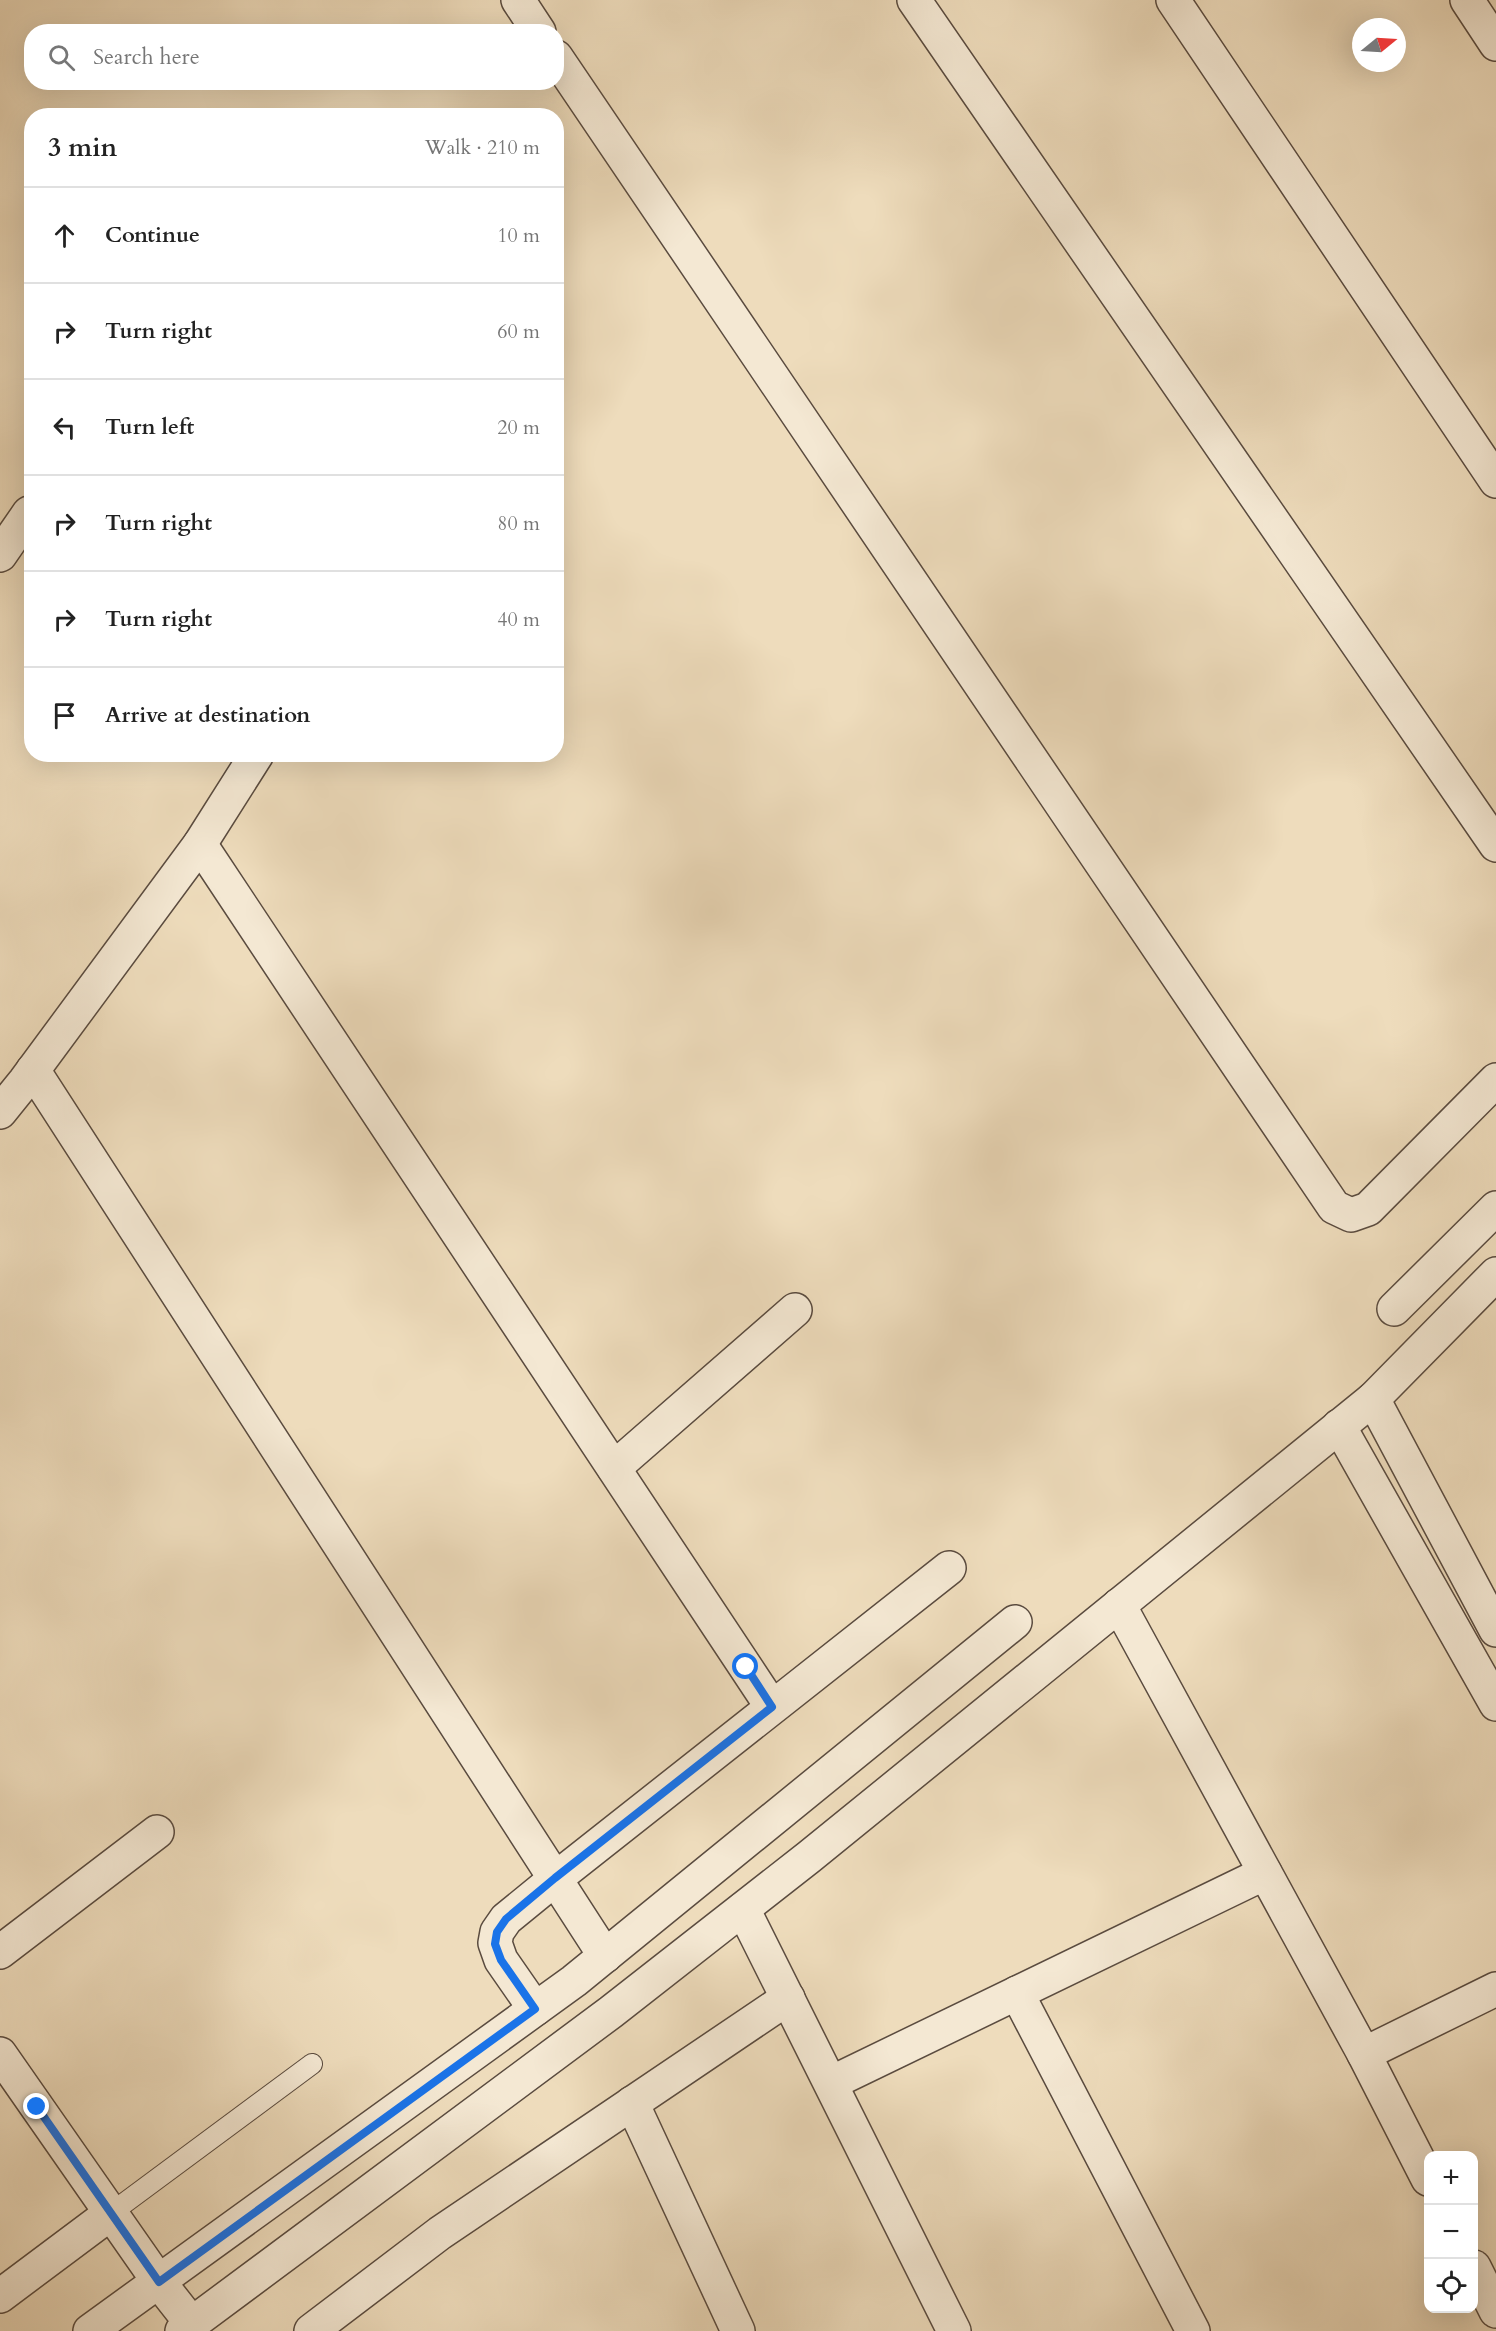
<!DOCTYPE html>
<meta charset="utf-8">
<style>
:root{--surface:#fff;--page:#f6f6f6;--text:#222;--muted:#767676;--line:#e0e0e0}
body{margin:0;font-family:Cardo,serif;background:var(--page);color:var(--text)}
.controls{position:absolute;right:18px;bottom:18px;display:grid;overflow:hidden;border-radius:12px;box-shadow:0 6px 24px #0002}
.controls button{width:54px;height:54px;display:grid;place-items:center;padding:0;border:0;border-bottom:2px solid var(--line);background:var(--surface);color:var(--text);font:30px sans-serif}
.compass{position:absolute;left:1352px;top:18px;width:54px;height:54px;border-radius:50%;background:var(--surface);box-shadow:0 6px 24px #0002;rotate:72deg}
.stop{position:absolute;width:18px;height:18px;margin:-14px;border:4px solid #1a73e8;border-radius:50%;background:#fff}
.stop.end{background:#1a73e8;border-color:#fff;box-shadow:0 2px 6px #0008}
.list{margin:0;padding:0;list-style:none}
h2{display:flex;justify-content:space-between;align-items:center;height:78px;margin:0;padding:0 24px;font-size:26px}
h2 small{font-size:20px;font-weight:400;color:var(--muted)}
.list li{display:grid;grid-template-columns:39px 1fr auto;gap:18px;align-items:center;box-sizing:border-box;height:96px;padding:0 24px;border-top:2px solid var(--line)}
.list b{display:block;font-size:22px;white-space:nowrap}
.list em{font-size:20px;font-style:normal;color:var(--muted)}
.icon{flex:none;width:33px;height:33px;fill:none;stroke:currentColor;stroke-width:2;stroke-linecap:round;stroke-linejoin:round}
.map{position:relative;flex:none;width:1496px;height:2331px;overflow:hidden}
.search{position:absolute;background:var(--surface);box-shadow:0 6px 24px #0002;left:24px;top:24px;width:540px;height:66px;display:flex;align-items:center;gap:15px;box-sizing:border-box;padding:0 21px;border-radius:24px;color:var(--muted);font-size:22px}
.panel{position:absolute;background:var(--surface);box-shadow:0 6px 24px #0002;left:24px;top:108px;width:540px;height:654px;border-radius:24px}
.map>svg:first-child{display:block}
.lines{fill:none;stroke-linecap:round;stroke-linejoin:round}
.service-casing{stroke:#5a4b3f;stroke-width:22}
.minor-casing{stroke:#5a4b3f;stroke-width:36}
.service{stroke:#f4e8d3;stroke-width:20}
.minor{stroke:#f4e8d3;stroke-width:33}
.route{stroke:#1a73e8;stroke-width:8}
</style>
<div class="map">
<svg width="1496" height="2331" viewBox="0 0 1496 2331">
<rect width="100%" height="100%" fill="#eedcbc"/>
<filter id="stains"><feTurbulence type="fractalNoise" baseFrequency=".00333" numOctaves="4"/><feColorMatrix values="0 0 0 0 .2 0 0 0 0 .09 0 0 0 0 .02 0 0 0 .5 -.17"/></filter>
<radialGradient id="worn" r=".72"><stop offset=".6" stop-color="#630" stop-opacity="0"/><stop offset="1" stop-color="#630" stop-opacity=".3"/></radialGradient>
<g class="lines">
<!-- service casing -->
<g class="service-casing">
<polyline id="service" points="111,2213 312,2064"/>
</g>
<!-- minor casing -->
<g class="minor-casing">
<g id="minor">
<polyline points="518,0 539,32"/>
<polyline points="914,0 1496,845"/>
<polyline points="1173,0 1496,481"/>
<polyline points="1467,0 1496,44"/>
<polyline points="556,57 1334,1207 1351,1215 1368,1209 1496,1080"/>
<polyline points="0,555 29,513"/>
<polyline points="200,844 772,1707"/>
<polyline points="33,1070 605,1956"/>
<polyline points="0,1112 25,1081 200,844 257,754"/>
<polyline points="1394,1309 1496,1208"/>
<polyline points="1373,1399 1496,1630"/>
<polyline points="1339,1426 1496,1704"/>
<polyline points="614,1468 795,1310"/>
<polyline points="1119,1605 1364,2054 1428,2179"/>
<polyline points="743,1909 954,2331"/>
<polyline points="0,1952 157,1832"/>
<polyline points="1017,1993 1193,2331"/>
<polyline points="535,2009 501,1960 495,1943 497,1932 506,1919 555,1879 949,1568"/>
<polyline points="0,2054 159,2282 192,2324"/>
<polyline points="1364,2054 1496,1989"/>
<polyline points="831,2083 1265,1873"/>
<polyline points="632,2103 738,2331"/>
<polyline points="1474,2267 1496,2311"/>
<polyline points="0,2296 111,2213"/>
<polyline points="90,2331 574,1981 1015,1622"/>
<polyline points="182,2331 611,2012 809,1857 1373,1399 1496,1274"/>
<polyline points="311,2331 440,2233 788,1998"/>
</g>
</g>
<!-- service -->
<use href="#service" class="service"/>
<!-- minor -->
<use href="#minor" class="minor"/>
</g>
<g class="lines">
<!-- route -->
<polyline class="route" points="37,2107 159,2282 535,2009 501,1960 495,1944 497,1932 506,1919 555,1878 772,1707 746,1667"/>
</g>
<rect width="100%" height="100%" filter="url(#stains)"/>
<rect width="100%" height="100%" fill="url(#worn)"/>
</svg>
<div class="controls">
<button>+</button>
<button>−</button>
<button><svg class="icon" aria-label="locate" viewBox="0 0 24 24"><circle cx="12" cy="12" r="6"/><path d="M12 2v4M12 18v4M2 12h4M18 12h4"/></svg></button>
</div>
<svg class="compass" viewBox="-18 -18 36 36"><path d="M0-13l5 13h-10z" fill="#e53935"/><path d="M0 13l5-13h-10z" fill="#767676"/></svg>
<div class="stop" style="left:746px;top:1667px"></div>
<div class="stop end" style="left:37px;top:2107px"></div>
<div class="search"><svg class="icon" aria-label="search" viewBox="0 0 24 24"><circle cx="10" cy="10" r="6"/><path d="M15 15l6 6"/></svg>Search here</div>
<section class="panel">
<h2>3 min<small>Walk · 210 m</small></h2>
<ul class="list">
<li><svg class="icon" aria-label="ahead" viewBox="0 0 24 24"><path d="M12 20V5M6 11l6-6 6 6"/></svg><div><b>Continue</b></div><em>10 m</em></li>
<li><svg class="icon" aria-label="right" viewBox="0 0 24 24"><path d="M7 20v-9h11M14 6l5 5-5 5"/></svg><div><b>Turn right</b></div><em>60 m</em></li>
<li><svg class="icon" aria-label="left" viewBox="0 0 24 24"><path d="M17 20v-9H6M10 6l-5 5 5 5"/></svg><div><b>Turn left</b></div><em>20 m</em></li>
<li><svg class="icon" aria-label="right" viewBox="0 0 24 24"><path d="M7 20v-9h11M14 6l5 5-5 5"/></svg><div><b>Turn right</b></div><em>80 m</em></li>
<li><svg class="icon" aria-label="right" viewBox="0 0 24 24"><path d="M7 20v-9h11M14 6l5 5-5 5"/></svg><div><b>Turn right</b></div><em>40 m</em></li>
<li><svg class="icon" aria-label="arrive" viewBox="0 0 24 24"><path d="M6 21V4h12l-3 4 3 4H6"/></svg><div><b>Arrive at destination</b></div></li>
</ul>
</section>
</div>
